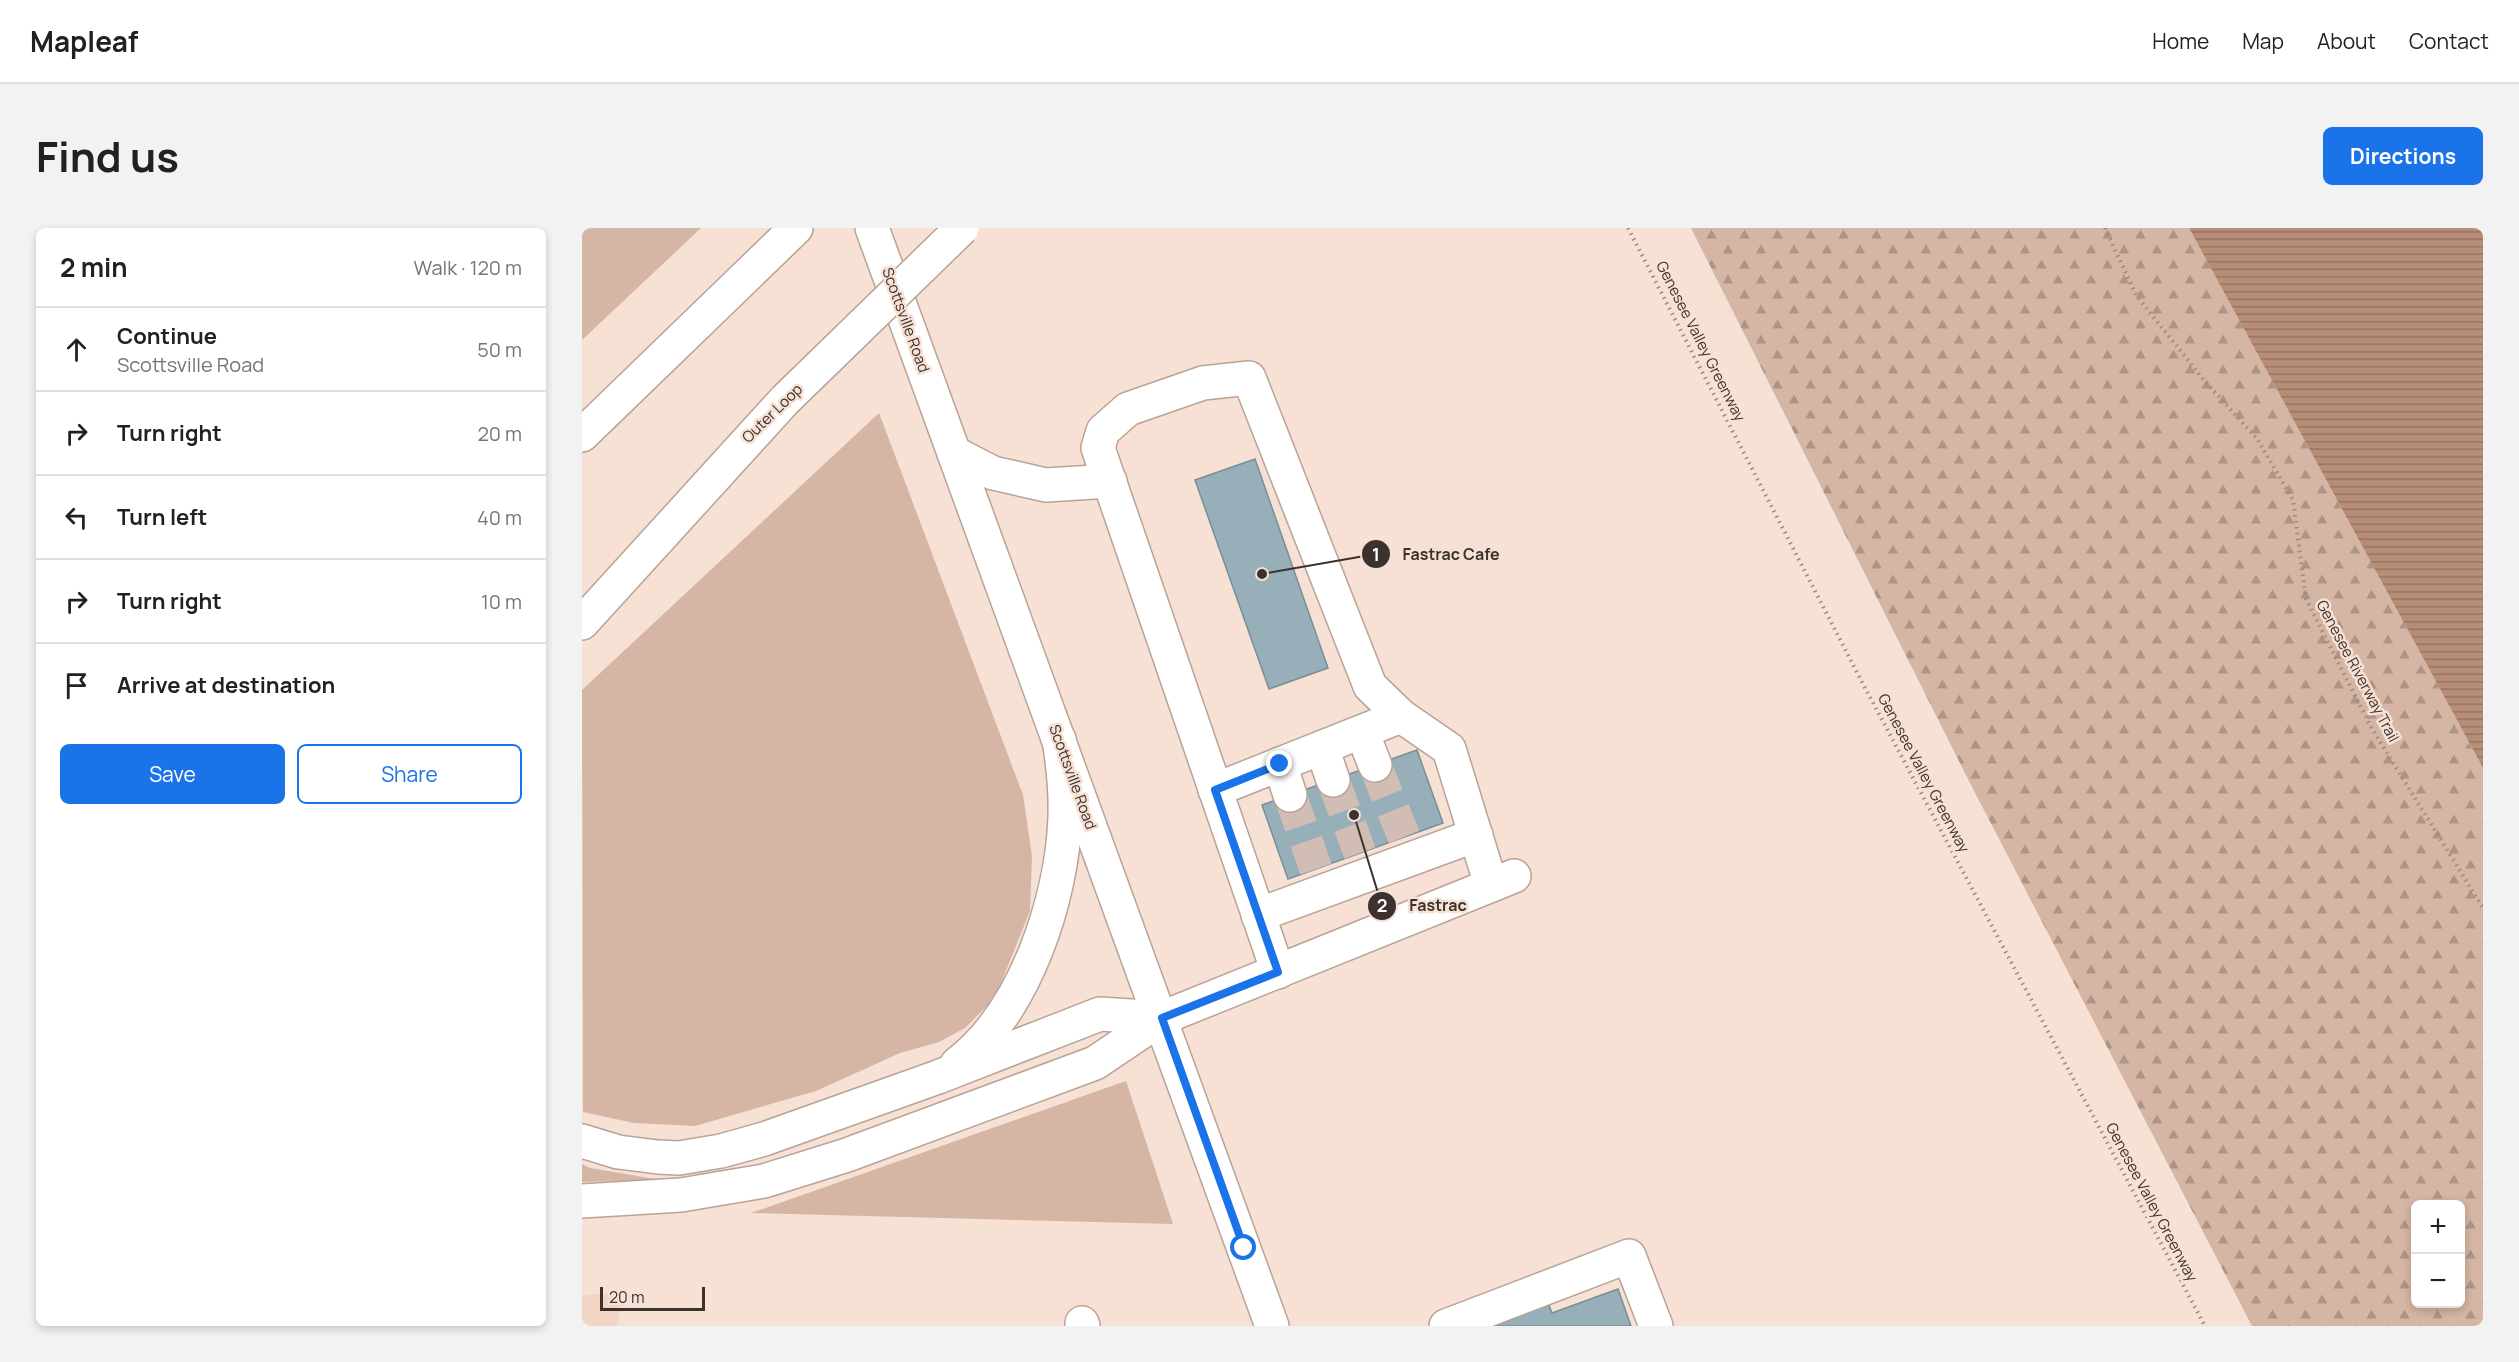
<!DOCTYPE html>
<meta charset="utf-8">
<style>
:root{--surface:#fff;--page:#f2f2f2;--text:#202124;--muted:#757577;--line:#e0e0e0;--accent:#1a73e8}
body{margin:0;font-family:Manrope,sans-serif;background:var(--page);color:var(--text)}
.controls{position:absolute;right:18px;bottom:18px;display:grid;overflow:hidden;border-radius:9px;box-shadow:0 3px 9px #0003}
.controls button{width:54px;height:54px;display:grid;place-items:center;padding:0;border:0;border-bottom:2px solid var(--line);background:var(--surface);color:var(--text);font:30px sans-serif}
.scale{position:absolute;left:18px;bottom:15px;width:105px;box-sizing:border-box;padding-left:6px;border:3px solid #3b322d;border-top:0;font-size:16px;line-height:21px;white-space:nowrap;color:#3b322d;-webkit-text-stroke:4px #f7e0d4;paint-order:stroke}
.stop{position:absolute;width:18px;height:18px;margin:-14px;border:4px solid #1a73e8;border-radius:50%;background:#fff}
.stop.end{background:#1a73e8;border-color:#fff;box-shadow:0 2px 6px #0008}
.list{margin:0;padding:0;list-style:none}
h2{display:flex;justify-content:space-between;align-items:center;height:78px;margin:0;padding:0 24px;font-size:26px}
h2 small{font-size:20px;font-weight:400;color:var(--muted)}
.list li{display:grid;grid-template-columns:39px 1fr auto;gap:18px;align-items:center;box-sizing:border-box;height:84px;padding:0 24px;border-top:2px solid var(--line)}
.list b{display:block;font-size:22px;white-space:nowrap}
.list p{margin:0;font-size:20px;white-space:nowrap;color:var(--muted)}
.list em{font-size:20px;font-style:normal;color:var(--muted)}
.actions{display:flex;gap:12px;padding:18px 24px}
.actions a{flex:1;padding:14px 0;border:2px solid var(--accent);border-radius:9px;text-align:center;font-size:21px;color:var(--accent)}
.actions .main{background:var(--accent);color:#fff}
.icon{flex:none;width:33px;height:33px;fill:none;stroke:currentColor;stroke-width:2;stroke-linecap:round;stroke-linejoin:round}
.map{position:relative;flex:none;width:1901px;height:1098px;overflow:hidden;border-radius:9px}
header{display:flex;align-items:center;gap:36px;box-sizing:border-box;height:84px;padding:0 30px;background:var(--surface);border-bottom:2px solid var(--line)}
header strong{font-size:28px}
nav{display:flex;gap:33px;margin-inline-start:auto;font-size:21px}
.intro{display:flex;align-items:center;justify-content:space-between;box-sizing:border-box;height:144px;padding:0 36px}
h1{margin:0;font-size:42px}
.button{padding:15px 27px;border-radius:9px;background:var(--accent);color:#fff;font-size:21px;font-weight:700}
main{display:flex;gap:36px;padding:0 36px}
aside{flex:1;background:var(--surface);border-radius:9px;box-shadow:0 3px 9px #0003}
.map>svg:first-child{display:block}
.built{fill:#f2d5c4}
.grass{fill:#d5b5a3}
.forest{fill:url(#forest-firs);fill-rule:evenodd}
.water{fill:url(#water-rules)}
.building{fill:#96afb8;stroke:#778f98;stroke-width:1.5}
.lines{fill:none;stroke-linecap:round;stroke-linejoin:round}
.minor-tunnel{stroke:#d1bdb3;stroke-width:33;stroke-dasharray:33 16;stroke-linecap:butt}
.minor-casing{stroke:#b8a397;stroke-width:36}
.major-casing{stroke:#b8a397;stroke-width:36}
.highway-casing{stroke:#b8a397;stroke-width:36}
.path{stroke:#9a8a82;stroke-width:4;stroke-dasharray:1.5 4.5;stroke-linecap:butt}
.minor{stroke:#fff;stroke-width:33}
.major{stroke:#fff;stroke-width:33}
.highway{stroke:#fff;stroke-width:33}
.highway-bridge-casing{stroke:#b8a397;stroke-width:36;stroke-linecap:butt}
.highway-bridge{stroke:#fff;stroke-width:33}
.route{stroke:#1a73e8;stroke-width:8}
.labels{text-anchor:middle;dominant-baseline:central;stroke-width:5;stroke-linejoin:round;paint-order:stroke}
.street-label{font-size:15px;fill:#3b322d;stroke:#f7e0d4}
.leader{fill:none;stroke:#3b322d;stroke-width:2}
.callout-dot{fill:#3b322d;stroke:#f7e0d4;stroke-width:2}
.mark-label{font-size:18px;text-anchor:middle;font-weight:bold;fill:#fff}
.callout-label{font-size:16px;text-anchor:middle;font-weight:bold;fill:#3b322d;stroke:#f7e0d4;stroke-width:5;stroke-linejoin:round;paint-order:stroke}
</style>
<header>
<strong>Mapleaf</strong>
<nav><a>Home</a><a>Map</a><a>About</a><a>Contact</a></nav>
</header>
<div class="intro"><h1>Find us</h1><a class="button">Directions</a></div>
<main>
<aside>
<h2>2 min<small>Walk · 120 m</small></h2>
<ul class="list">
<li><svg class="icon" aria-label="ahead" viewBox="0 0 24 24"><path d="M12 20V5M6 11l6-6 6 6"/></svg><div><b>Continue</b><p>Scottsville Road</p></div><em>50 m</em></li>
<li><svg class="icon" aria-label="right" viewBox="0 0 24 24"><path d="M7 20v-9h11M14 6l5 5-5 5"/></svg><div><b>Turn right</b></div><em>20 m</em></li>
<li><svg class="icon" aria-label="left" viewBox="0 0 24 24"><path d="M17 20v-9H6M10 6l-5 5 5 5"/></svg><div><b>Turn left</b></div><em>40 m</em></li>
<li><svg class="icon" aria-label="right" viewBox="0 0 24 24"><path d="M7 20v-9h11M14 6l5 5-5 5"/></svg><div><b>Turn right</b></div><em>10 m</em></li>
<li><svg class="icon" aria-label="arrive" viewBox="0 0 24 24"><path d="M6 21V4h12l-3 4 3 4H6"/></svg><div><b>Arrive at destination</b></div></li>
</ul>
<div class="actions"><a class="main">Save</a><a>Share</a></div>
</aside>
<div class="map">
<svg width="1901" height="1098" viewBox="0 0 1901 1098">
<defs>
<pattern id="forest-firs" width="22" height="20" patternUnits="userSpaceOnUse" patternTransform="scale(1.5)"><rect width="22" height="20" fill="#d5b5a3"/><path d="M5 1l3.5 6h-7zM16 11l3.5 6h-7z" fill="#ae9485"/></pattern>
<pattern id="water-rules" width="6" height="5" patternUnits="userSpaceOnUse" patternTransform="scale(1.5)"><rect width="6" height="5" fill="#b78d77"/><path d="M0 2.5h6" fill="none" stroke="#967462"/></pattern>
</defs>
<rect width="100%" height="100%" fill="#f7e0d4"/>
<!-- built -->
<polygon class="built" points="41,1065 35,1098 0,1098 0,1067"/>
<!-- grass -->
<g class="grass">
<polygon points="0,0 119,0 0,112"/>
<polygon points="297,185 441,567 450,628 448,683 413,770 383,800 357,814 318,825 234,863 113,898 52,895 1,884 0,462"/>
<polygon points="544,853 591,996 169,985"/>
<polygon points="0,936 8,940 79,952 0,954"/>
</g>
<!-- forest -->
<path class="forest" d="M 1109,0 L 1607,0 L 1901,540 L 1901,1098 L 1670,1098 L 1389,557 ZM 1834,976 L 1878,976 L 1878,1076 L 1834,1076 Z"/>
<!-- water -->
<polygon class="water" points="1607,0 1901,0 1901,540"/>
<!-- building -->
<g class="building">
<polygon points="673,231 746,440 687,461 613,252"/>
<polygon points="835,522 861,595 706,651 680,577"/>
<polygon points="1036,1061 1049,1098 901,1098 966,1075 970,1085"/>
</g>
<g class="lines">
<!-- minor-tunnel -->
<g class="minor-tunnel">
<polyline points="793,537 822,609"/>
<polyline points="751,552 778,625"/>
<polyline points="708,567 734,641"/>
</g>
<!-- minor casing -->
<g class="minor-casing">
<g id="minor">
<polyline points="372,225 411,245 464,257 528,253"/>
<polyline points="780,504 793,537"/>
<polyline points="740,520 751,552"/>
<polyline points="698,536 708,567"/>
<polyline points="633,562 819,488"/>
<polyline points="676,687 894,607"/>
<polyline points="696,744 516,220 521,203 546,181 621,155 667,150 788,458 819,488 867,521 909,657"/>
<polyline points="580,790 932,648"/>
<polyline points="500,1095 501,1098"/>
<polyline points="864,1098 1047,1028 1074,1098"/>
</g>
</g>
<!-- major casing -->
<g class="major-casing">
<polyline id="major" points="290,0 690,1098"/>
</g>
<!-- highway casing -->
<g class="highway-casing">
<g id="highway">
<polyline points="0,207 214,0"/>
<polyline points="0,395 203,172"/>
<path d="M 375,836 C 443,784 480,672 483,589 C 484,563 481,537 477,511"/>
<polyline points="0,913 36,924 76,929 97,930 139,923 182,911 356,849 518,786 580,790"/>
<polyline points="0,973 99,967 182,953 265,927 513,835 580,790"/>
</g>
</g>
<!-- path -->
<g class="path">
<polyline points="1046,0 1281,456 1623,1098"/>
<polyline points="1523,0 1554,67 1621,151 1676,212 1711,272 1724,371 1789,499 1901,680"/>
</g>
<!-- minor -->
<use href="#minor" class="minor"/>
<!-- major -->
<use href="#major" class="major"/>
<!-- highway -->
<use href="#highway" class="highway"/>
<!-- highway-bridge casing -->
<g class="highway-bridge-casing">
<polyline id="highway-bridge" points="203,172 380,0"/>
</g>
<!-- highway-bridge -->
<use href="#highway-bridge" class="highway-bridge"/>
</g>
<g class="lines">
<!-- route -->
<polyline class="route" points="662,1020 580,790 696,744 633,562 698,536"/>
</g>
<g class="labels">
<!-- street labels -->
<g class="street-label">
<text transform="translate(324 92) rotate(70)">Scottsville Road</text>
<text transform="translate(1119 113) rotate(63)">Genesee Valley Greenway</text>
<text transform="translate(190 185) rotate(-44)">Outer Loop</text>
<text transform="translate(1776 443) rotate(62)">Genesee Riverway Trail</text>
<text transform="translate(1342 545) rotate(62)">Genesee Valley Greenway</text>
<text transform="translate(491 549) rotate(70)">Scottsville Road</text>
<text transform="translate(1570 974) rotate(62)">Genesee Valley Greenway</text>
</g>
</g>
<!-- callouts -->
<path class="leader" d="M680 346L794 326M772 587L800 678"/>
<g class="callout-dot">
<circle cx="680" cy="346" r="6"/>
<circle cx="772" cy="587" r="6"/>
<circle cx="794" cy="326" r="15"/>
<circle cx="800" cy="678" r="15"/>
</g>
<g class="mark-label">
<text x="794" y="333">1</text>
<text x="800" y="684">2</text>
</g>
<g class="callout-label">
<text x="869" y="332">Fastrac Cafe</text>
<text x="856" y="683">Fastrac</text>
</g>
</svg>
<div class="controls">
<button>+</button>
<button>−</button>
</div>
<div class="scale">20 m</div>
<div class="stop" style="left:662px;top:1020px"></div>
<div class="stop end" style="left:698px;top:536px"></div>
</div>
</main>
